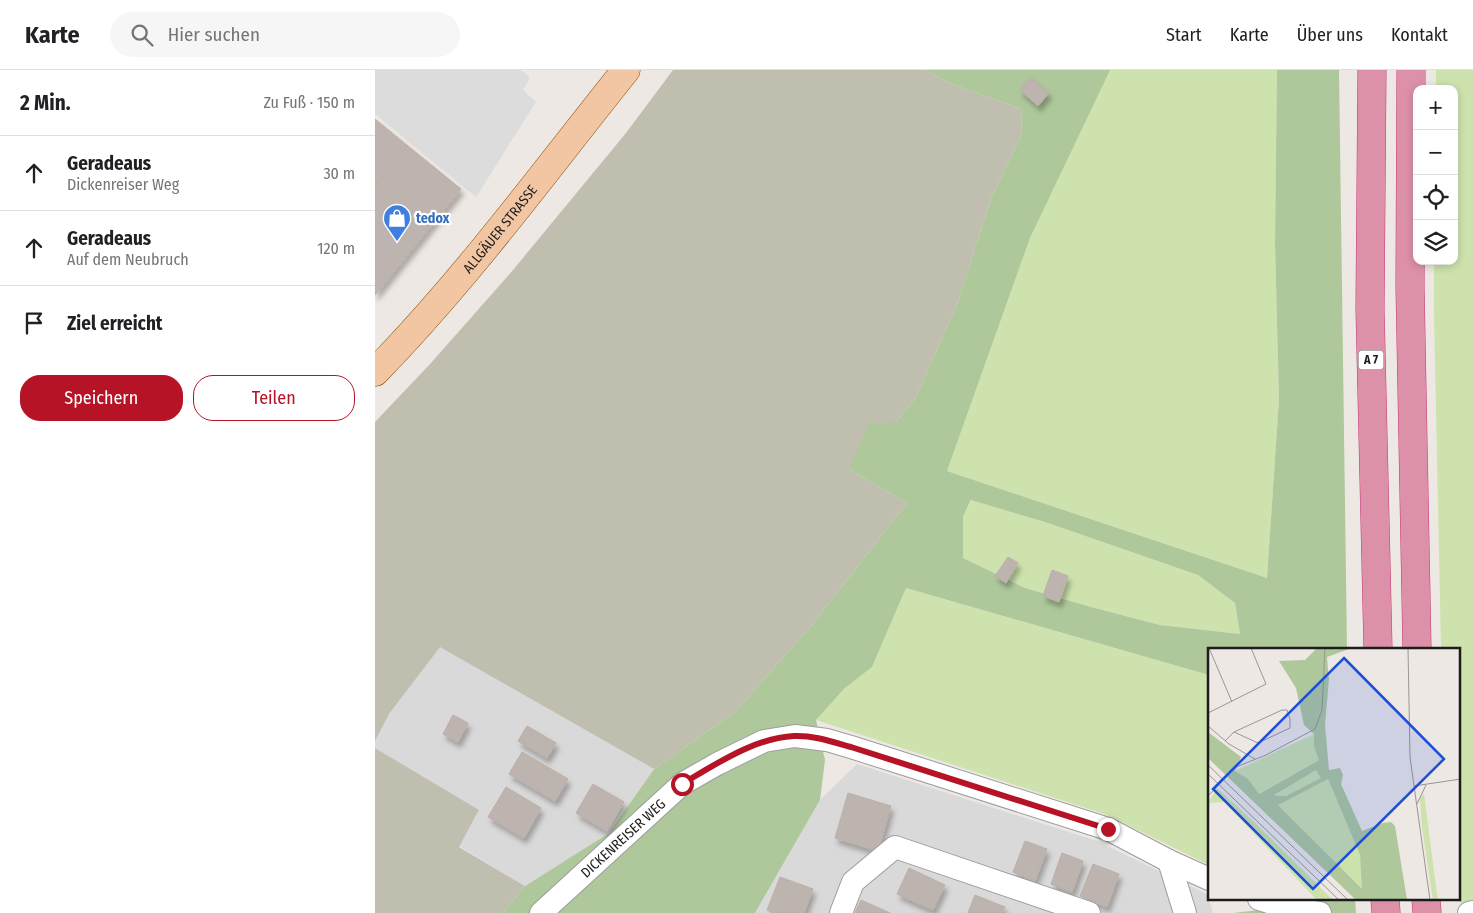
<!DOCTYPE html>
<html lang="de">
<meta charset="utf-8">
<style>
:root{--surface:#fff;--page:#f6f6f6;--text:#202124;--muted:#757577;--line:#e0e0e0;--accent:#b61326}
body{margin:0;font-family:"Fira Sans Condensed",sans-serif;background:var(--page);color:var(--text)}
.controls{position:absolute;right:15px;top:15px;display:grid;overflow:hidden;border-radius:10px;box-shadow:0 2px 8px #0003}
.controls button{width:45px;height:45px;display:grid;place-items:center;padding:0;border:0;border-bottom:1px solid var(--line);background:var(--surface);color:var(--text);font:25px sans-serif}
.stop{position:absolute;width:15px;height:15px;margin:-11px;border:4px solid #b61326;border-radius:50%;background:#fff}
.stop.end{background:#b61326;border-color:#fff;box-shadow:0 1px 5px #0008}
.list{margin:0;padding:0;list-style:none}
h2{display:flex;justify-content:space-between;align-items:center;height:65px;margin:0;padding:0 20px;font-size:21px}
h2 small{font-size:16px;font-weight:400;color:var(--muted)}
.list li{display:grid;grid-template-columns:32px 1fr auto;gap:15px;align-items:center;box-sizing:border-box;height:75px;padding:0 20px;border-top:1px solid var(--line)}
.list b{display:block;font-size:19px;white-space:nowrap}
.list p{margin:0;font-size:16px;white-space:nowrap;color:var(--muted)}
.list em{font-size:16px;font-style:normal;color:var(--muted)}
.actions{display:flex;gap:10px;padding:15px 20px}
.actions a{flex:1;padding:11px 0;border:1px solid var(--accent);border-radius:20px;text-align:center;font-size:18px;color:var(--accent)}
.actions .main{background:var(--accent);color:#fff}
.icon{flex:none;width:28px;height:28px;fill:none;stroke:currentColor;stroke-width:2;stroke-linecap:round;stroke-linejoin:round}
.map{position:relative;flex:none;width:1098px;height:843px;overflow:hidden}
header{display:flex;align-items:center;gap:30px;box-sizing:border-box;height:70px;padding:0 25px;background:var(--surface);border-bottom:1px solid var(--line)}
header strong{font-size:24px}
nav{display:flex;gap:28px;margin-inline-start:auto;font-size:18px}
.search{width:350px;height:45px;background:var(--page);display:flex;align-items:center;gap:12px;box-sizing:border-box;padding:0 18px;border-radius:28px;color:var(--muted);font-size:19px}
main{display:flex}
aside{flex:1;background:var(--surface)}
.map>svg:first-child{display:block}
.residential{fill:#dad9d9}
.construction{fill:#c0beaf}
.grass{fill:#cde2ad}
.forest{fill:#aec89b;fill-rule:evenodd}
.parking{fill:#dcdcdc}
.building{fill:#bdb4b0;stroke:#bdaea7;filter:url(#shadow)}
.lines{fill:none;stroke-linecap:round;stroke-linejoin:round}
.minor-casing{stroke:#9d9d9d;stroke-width:24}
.major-casing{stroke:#86500e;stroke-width:29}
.highway-casing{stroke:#c63477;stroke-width:29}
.minor{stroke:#fff;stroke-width:22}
.major{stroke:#f2c6a2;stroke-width:28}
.highway{stroke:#dd91a8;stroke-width:28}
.route{stroke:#b61326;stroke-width:6}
.labels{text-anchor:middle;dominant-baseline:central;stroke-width:4.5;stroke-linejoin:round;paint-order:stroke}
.shield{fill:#fff;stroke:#606060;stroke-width:1}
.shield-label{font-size:12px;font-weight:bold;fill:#1c1c1c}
.shop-label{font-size:14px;font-weight:bold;fill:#366cbe;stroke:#fff;text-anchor:start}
.street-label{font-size:14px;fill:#1c1c1c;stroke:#fff}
.inset-road{fill:none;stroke:#999693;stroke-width:1}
.view{fill:#1d4ed8;fill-opacity:0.15;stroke:#1d4ed8;stroke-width:2.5}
.inset-edge{fill:none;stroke:#1c1c1c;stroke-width:2.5}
</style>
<header>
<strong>Karte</strong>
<div class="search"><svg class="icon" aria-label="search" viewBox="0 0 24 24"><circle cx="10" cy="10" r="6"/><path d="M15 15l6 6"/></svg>Hier suchen</div>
<nav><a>Start</a><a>Karte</a><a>Über uns</a><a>Kontakt</a></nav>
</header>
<main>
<aside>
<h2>2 Min.<small>Zu Fuß · 150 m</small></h2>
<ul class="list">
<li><svg class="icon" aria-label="ahead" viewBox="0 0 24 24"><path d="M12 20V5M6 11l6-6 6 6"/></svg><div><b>Geradeaus</b><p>Dickenreiser Weg</p></div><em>30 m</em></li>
<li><svg class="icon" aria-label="ahead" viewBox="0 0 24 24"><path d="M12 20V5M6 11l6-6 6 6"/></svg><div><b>Geradeaus</b><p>Auf dem Neubruch</p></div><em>120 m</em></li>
<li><svg class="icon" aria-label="arrive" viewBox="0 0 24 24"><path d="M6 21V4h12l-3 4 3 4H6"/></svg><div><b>Ziel erreicht</b></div></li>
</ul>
<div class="actions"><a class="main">Speichern</a><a>Teilen</a></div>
</aside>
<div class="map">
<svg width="1098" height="843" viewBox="0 0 1098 843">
<defs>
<filter id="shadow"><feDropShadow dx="3" dy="5.5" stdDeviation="2.5" flood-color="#0004"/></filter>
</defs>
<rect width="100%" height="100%" fill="#ede8e3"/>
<!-- residential -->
<g class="residential">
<polygon points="65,576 279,699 234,763 150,816 84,776 104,741 0,678 0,671 14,644"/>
<polygon points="482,694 722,771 832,824 838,843 380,843 445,730"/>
</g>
<!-- construction -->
<g class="construction">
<polygon points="298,0 551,0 572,12 646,39 647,64 617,126 582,234 541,327 521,352 474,399 532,433 436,556 360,642 279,699 65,577 14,644 0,671 0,352 56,293 138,200 251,63"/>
<polygon points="0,678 104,740 84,777 150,816 128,843 0,843"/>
</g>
<!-- grass -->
<g class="grass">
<polygon points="734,0 902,0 900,173 904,330 892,508 572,401 655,168"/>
<polygon points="1061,0 1098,0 1098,832 1087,833 1079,829 1084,829 1084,579 1066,579 1059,244 1059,191 1079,191 1079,19 1061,19"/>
<polygon points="597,430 670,452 823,505 860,533 865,564 785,555 716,537 650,518 587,488 588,447"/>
<polygon points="531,518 834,605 834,795 732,745 441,650 470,618 497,597"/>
</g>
<!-- forest -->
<g class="forest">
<path d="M 551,0 L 735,0 L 655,168 L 572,401 L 892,508 L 904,330 L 900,173 L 902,0 L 964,0 L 972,579 L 834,579 L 834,605 L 531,518 L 497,597 L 470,618 L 441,650 L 450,690 L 445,730 L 380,843 L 128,843 L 150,816 L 234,763 L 279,699 L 360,642 L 436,556 L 532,433 L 474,399 L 494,354 L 521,352 L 541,327 L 582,234 L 617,126 L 647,64 L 646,39 L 572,12 ZM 596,430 L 670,452 L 823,505 L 860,533 L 865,564 L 785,555 L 716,537 L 650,518 L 588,488 L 588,447 Z"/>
<polygon points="925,829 980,829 981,843 858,843 885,840"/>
</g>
<!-- parking -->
<polygon class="parking" points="0,0 146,0 155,8 148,20 161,32 101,127 0,44"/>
<!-- building -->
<g class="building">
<polygon points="655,7 674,23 663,36 645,20"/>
<polygon points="0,49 33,76 2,113 0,112"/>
<polygon points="33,76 86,119 0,225 0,112 2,113"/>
<polygon points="633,487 643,493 631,513 620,506"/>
<polygon points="677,500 693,506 684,532 668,526"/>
<polygon points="78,645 93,653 83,672 68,664"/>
<polygon points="152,656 181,673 172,688 143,671"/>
<polygon points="147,682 193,709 180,731 134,704"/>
<polygon points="218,714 249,732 232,761 201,743"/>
<polygon points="131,717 166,738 149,768 113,747"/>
<polygon points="473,723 516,736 503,781 460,768"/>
<polygon points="650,771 672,779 660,811 638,802"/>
<polygon points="687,783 708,791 697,822 676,814"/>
<polygon points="718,794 744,804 732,837 705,826"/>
<polygon points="534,798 570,815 558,840 522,824"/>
<polygon points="405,807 438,819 429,843 398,843 392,840"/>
<polygon points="600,825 630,837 627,843 593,843"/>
<polygon points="486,830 515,843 480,843"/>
</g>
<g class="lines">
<!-- minor casing -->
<g class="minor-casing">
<g id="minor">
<polyline points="794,791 810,843"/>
<polyline points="884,829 910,837 945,843"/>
<path id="s1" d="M 166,843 L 307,714 L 342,694 L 389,671 L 420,666 L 452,670 L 476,677 L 733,759 L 794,791 L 834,809"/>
<polyline points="466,843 478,812 520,777 714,843"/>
<polyline points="1094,843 1098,842"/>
</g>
</g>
<!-- major casing -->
<g class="major-casing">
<g id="major">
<path id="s2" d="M 0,302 C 92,208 169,102 251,0"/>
</g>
</g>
<!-- highway casing -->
<g class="highway-casing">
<g id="highway">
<polyline points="997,0 995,239 1003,579"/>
<polyline points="1036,0 1035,217 1042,579"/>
<polyline points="1010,829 1011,843"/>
<polyline points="1051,829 1052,843"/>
</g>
</g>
<!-- minor -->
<use href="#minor" class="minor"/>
<!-- major -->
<use href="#major" class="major"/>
<!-- highway -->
<use href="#highway" class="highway"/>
</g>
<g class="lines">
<!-- route -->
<path class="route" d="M 307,714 C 341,694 379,668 419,666 C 438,665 458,672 476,677 L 733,759"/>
</g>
<!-- icons -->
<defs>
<g id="shop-pin" transform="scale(1.4375)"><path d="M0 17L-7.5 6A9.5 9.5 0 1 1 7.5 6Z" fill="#3f7fe0" stroke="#fff"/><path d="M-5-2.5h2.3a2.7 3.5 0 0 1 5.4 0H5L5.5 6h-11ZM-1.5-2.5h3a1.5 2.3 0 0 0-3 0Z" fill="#fff"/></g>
</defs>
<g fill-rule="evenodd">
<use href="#shop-pin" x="22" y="148"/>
</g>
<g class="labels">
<!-- shield labels -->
<rect class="shield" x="983.5" y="280.5" width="25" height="19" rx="4"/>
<g class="shield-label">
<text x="996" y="290">A 7</text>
</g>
<!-- shop labels -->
<g class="shop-label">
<text x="41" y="148">tedox</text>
</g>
<!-- street labels -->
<g class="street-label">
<text stroke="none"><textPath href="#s2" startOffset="190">ALLGÄUER STRASSE</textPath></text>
<text stroke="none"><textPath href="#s1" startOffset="111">DICKENREISER WEG</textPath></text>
</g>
</g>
<!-- overview -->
<g transform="translate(833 578)">
<rect width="252" height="252" fill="#ede8e3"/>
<path d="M 106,86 L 106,99 L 111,112 L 50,146 L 40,131 L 27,123 ZM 108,122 L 114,130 L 78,148 L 66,146 ZM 120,131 L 152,207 L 156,237 L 154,242 L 69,156 ZM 9,140 L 46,174 L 125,252 L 109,252 L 16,154 L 0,155 ZM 216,145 L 229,247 L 230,252 L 225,252 L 214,179 L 212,151 Z" fill="#cde2ad"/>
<path d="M 109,0 L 144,0 L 119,9 L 121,31 L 117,77 L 121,122 L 132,120 L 135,127 L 133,136 L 154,183 L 175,175 L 183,174 L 187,178 L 199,252 L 148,252 L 0,110 L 0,84 L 33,109 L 27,123 L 40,131 L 51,146 L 111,112 L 106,99 L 106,86 L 96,77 L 88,40 L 71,13 L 97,12 ZM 108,122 L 113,130 L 78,148 L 66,147 ZM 120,131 L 152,207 L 154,241 L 70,157 Z" fill="#aec89b" fill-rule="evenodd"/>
<path class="inset-road" d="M 1,0 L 24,54M 200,0 L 202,109 L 222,252M 0,65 L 58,36 L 43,0M 0,78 L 21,96 L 47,111M 17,93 L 26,84 L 74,62 L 79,62 L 82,71 L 82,80 L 50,95 L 26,84M 0,117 L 140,252M 0,126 L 131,252M 206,138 L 253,131M 0,148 L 28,119 L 58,107 L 107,81 L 114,62 L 117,0M 209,156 L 218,137"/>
<path class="view" d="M 136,10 L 236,111 L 105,241 L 5,141 Z"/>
<rect width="252" height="252" class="inset-edge"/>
</g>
</svg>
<div class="controls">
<button>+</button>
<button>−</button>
<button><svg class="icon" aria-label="locate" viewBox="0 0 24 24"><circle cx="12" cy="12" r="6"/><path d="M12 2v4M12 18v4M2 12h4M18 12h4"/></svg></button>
<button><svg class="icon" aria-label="layers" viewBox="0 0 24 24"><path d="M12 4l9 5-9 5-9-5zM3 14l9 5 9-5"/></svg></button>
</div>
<div class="stop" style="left:307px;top:714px"></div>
<div class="stop end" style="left:733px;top:759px"></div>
</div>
</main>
